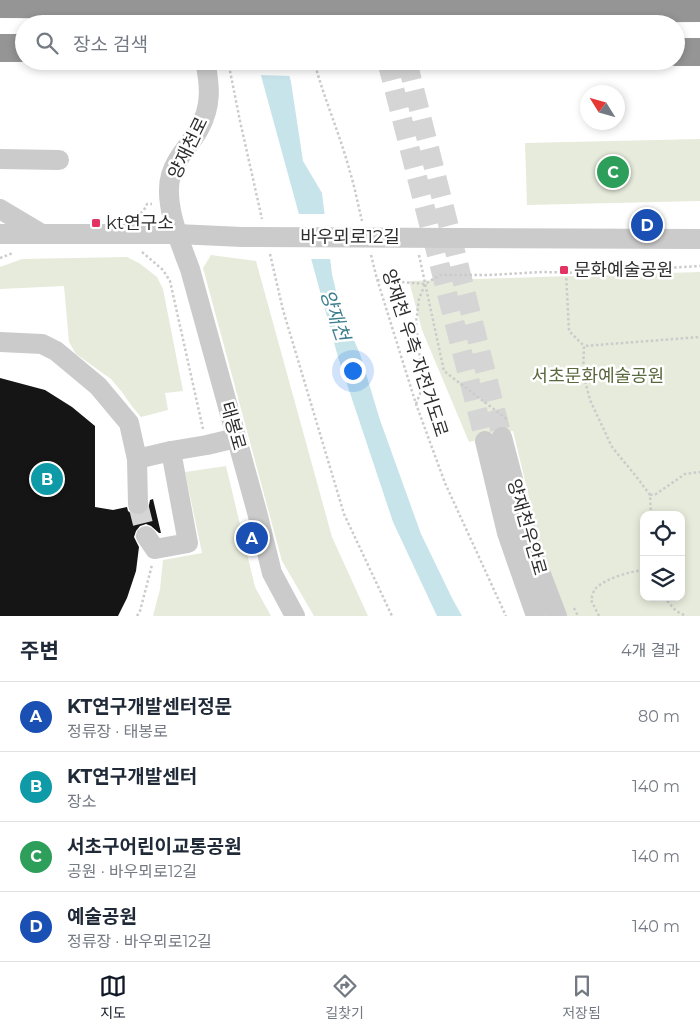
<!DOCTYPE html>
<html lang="ko">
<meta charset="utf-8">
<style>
:root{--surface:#fff;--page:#f6f6f7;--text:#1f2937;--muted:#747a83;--line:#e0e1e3;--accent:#111827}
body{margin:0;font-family:Montserrat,"Noto Sans KR",sans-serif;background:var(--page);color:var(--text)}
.controls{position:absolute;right:15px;bottom:15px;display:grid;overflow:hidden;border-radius:10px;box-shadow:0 2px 8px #0003}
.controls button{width:45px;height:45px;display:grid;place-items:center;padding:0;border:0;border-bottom:1px solid var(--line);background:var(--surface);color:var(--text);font:25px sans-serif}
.compass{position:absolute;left:580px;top:85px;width:45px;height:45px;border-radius:50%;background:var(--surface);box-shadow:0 2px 8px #0003;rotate:307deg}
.you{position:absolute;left:352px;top:370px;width:18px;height:18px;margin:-12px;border:4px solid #fff;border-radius:50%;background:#1a73e8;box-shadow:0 0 0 8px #1a73e833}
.badge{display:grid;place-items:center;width:32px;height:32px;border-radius:50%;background:var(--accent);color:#fff;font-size:16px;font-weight:700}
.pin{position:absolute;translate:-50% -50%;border:2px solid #fff;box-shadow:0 1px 5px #0006}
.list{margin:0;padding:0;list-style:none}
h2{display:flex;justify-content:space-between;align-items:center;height:65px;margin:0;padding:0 20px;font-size:21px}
h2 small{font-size:16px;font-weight:400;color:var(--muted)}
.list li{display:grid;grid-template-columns:32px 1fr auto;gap:15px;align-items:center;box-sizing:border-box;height:70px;padding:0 20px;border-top:1px solid var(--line)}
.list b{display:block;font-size:19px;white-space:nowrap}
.list p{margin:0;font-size:16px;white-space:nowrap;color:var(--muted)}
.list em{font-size:16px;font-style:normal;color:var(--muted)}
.icon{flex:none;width:28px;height:28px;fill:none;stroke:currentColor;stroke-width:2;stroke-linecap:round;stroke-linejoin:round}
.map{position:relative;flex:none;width:700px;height:616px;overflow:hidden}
.search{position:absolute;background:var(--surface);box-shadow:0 2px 8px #0003;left:15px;right:15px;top:15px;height:55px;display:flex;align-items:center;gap:12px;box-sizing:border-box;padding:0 18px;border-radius:28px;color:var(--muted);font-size:19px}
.sheet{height:345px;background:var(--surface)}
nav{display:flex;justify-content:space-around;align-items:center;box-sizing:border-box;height:70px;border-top:1px solid var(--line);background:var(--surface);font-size:14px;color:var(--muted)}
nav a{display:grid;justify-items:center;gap:2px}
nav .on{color:var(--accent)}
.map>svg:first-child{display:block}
.green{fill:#e7ebdb;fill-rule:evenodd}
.water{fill:#c8e4eb}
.pier{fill:#fff}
.building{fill:#151515}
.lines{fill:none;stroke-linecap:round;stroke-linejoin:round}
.minor-tunnel{stroke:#d5d5d5;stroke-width:20;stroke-dasharray:20 10;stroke-linecap:butt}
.path{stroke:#cbcbcb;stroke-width:2.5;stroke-dasharray:2.5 2.5;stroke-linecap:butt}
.minor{stroke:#cbcbcb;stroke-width:20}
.highway{stroke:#959595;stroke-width:28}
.poi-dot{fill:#e23362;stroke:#fff;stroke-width:2}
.labels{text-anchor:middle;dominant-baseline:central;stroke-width:5;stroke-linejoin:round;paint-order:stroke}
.street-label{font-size:18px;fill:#2e2e2e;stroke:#fff}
.poi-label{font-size:18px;fill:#2e2e2e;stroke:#fff;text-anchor:start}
.park-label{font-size:18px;fill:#59683c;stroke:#fff}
.water-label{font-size:19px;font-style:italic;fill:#3d7f8e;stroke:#fff}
</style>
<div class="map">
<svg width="700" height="616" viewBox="0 0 700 616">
<rect width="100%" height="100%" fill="#fff"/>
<!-- green -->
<g class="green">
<polygon points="700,139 700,201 527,205 525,143"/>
<polygon points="211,255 256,261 332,537 368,616 314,616 282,561 203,268"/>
<polygon points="127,257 139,263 157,277 163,289 183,391 165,393 168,410 141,417 131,405 122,392 111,379 76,354 69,342 64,286 0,289 0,267 22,259"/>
<path d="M 700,272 L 700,616 L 565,616 L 546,567 L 513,431 L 469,442 L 422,330 L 409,281 ZM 644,515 L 681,515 L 681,597 L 644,597 Z"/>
<polygon points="226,466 255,587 271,616 153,616 160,589 163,560 202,553 185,472"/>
</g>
<!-- water -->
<polygon class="water" points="257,61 285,61 291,82 303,161 322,193 332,274 340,308 360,354 380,420 421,534 453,600 462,616 437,616 393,522 338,357"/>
<!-- pier -->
<g class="pier">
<polygon points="254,61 287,61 292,76 258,75"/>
<polygon points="296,214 327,214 333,259 308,259"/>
</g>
<!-- building -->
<polygon class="building" points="0,378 45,390 72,407 95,426 95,507 113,510 127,507 128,511 132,514 139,516 144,514 148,510 150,500 153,499 161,533 159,533 151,526 146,524 140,526 136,531 134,537 139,547 136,571 127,598 118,616 0,616"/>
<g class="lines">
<!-- minor-tunnel -->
<g class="minor-tunnel">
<polyline points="387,61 485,441"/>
<polyline points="407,61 502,437"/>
<polyline points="138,504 146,536"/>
</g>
<!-- path -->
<g class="path">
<polyline points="228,61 240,121 262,219"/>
<path d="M 314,61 C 324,99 340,134 350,172 C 355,188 358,205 362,221"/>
<polyline points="137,217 144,210 147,204 152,204"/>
<polyline points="142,252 163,270 170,281 203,429"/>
<polyline points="270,254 283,310 344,514 392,616"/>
<polyline points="371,255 377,279 416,404 445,483 506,616"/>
<polyline points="419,255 444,371 508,420"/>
<polyline points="0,258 13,253"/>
<polyline points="566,273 569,331 584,346"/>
<polyline points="377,280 425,284"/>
<polyline points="416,404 423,386 416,323 419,299 425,284 440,275 489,275 542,272 583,273 700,266"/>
<polyline points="650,495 656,494 685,474 700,472"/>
<polyline points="651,515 650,495 639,480 612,447 590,400 583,373 584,346 700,337"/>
<polyline points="664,597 676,611 686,616"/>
<polyline points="574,608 578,616"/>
<polyline points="137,616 140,611 152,565"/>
<path d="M 599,616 L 591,600 C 592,597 593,592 595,589 C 604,579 631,571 644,570"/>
</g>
<!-- minor -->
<g class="minor">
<path d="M 205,61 C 210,85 212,106 199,129 C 191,144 176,157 171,175 C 163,202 180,243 190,269 L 257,512 L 272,573 L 295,616"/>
<polyline points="0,159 59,160"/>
<polyline points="0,209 42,234"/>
<polyline points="0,234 177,234 242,237 700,239"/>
<polyline points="0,342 42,344 56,351 98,386 129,423 137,459 171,451"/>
<polyline points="502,437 531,548 557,616"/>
<polyline points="485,441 507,533 536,616"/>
<polyline points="137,459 138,504"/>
<polyline points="146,536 155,549 188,543 171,451 207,445 236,438"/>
</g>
<!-- highway -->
<g class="highway">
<polyline points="0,4 172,5 378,10 700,8"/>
<polyline points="0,48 24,48"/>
<polyline points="676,52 700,52"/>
</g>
</g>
<!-- markers -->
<g class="poi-dot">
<rect x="91" y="218" width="10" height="10" rx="2.5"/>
<rect x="559" y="265" width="10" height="10" rx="2.5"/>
</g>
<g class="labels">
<!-- street labels -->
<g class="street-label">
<text transform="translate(188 148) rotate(-64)">양재천로</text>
<text x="350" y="237">바우뫼로12길</text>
<text transform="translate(415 353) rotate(72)">양재천 우측 자전거도로</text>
<text transform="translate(233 426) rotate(74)">태봉로</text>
<text transform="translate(527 527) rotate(74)">양재천우안로</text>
</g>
<!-- poi labels -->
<g class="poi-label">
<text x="106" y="223">kt연구소</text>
<text x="574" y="270">문화예술공원</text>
</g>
<!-- park labels -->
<g class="park-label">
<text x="598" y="376">서초문화예술공원</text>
</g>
<!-- water labels -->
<g class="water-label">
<text transform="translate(335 315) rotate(71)">양재천</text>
</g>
</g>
</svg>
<div class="controls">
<button><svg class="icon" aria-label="locate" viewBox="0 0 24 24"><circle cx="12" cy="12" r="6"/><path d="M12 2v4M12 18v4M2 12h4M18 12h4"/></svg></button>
<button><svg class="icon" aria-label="layers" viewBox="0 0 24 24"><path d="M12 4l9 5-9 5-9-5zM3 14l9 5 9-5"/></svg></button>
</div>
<svg class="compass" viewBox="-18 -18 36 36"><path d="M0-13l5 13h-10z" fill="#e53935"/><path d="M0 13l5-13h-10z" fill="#747a83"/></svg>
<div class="you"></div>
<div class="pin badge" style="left:252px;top:538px;background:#1a4fb4">A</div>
<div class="pin badge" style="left:47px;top:479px;background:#0f9aa8">B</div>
<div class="pin badge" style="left:613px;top:172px;background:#2e9e5b">C</div>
<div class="pin badge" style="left:647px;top:225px;background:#1a4fb4">D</div>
<div class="search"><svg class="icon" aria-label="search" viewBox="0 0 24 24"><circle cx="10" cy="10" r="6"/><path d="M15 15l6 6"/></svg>장소 검색</div>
</div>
<section class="sheet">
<h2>주변<small>4개 결과</small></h2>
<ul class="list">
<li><span class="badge" style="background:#1a4fb4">A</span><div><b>KT연구개발센터정문</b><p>정류장 · 태봉로</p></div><em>80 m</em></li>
<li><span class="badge" style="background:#0f9aa8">B</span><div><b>KT연구개발센터</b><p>장소</p></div><em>140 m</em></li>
<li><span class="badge" style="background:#2e9e5b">C</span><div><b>서초구어린이교통공원</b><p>공원 · 바우뫼로12길</p></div><em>140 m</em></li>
<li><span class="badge" style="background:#1a4fb4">D</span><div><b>예술공원</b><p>정류장 · 바우뫼로12길</p></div><em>140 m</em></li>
</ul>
</section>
<nav>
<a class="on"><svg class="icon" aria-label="map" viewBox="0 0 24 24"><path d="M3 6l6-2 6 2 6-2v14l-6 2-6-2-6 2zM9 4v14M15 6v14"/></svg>지도</a>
<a><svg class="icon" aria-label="directions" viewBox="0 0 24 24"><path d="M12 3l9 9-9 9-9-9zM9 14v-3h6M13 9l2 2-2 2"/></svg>길찾기</a>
<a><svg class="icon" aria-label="saved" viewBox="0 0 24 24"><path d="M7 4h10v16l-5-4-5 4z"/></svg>저장됨</a>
</nav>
